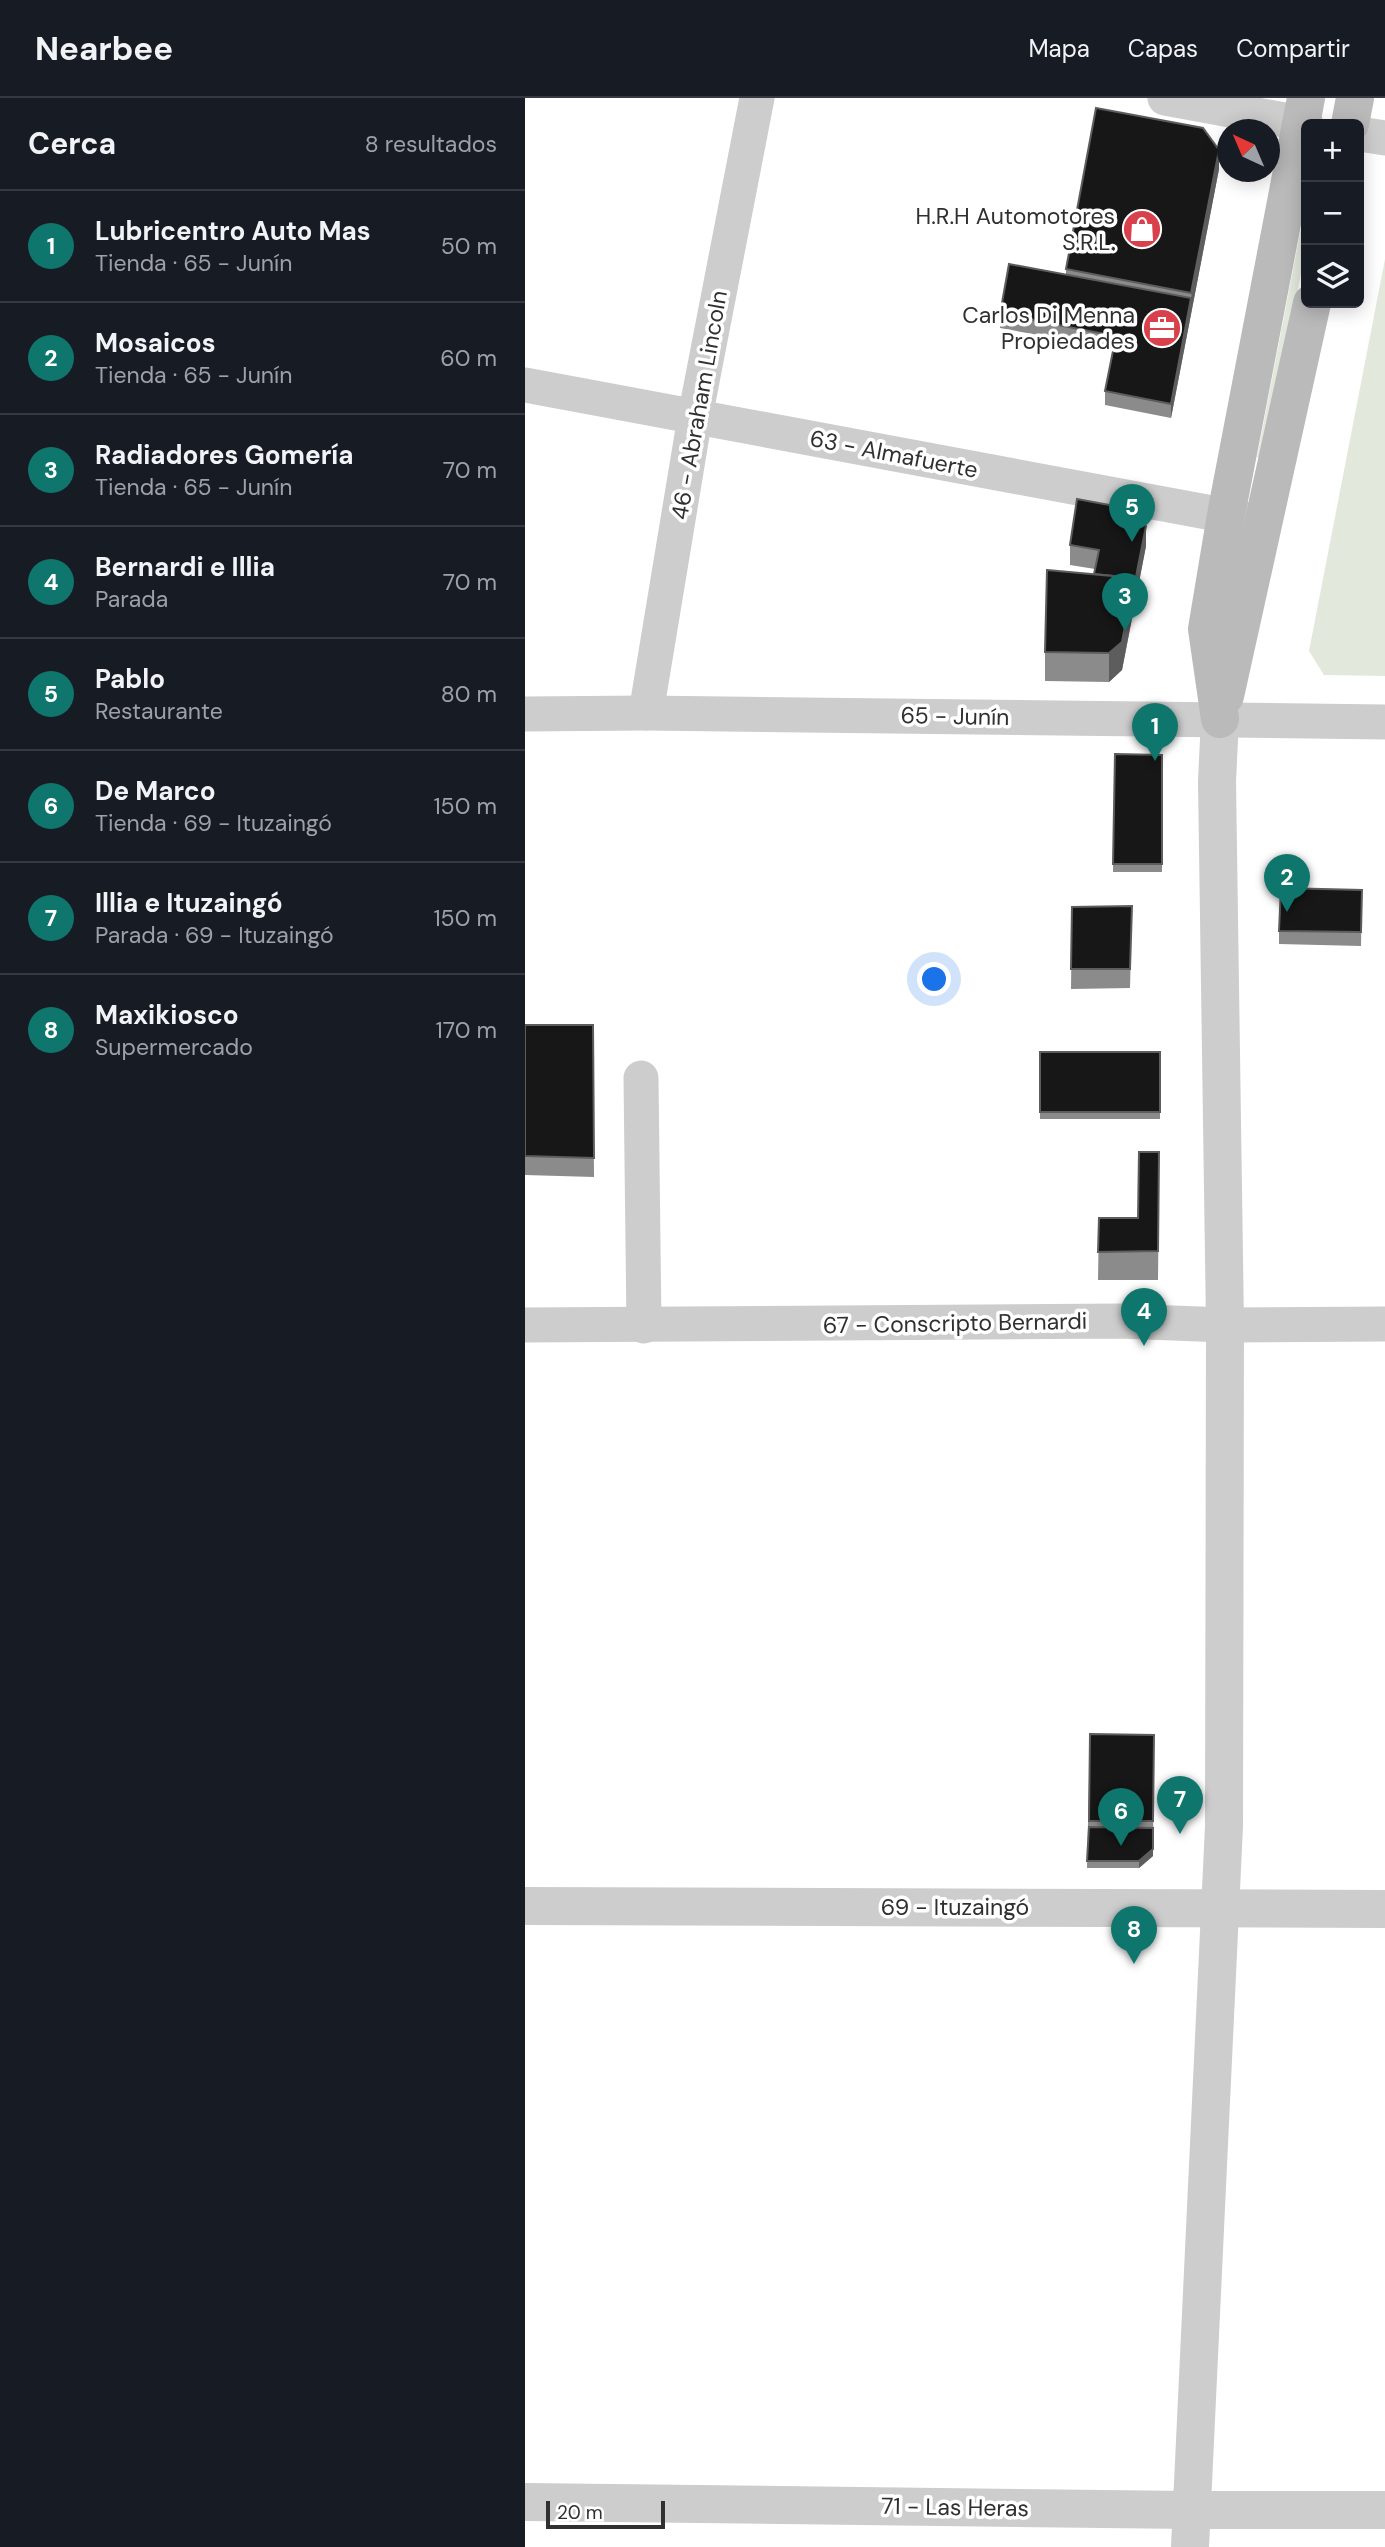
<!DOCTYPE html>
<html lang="es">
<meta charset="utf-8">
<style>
:root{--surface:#171b24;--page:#20242c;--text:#f1f3f6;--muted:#9ea1a6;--line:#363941;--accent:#0f766e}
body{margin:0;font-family:"DM Sans",sans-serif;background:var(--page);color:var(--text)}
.controls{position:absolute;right:21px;top:21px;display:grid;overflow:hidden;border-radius:10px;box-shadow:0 4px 18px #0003}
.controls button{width:63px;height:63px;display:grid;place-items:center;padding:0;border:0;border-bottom:2px solid var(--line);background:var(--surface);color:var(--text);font:35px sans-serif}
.compass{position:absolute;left:692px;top:21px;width:63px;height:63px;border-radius:50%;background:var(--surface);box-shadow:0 4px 18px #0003;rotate:316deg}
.scale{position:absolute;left:21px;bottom:18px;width:119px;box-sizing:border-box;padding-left:7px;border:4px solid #303030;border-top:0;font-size:19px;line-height:24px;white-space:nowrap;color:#303030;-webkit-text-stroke:5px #fff;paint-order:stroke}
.you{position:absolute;left:410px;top:882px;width:24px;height:24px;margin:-18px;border:5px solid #fff;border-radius:50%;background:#1a73e8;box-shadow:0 0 0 10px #1a73e833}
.badge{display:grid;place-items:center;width:46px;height:46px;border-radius:50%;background:var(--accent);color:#fff;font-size:23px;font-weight:700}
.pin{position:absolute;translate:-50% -58px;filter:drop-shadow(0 2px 4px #0008)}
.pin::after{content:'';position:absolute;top:37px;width:24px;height:21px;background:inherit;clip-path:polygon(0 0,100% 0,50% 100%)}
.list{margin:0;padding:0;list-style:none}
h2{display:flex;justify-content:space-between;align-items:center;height:91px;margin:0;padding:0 28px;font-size:30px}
h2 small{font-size:23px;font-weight:400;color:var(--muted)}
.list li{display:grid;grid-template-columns:46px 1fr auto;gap:21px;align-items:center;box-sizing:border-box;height:112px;padding:0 28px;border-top:2px solid var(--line)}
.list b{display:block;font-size:26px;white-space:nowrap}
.list p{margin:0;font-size:23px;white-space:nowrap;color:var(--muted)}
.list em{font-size:23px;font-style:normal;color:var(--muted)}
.icon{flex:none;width:38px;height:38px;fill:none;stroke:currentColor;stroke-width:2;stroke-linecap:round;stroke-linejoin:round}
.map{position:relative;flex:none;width:860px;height:2449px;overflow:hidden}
header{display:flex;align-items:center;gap:42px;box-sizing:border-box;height:98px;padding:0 35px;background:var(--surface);border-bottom:2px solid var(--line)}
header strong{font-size:33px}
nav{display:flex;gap:38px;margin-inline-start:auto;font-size:24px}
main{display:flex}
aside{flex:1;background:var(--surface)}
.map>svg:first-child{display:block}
.green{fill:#e3e8dc}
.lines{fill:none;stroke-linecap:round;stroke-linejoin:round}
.minor{stroke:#cdcdcd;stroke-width:35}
.tertiary{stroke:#cdcdcd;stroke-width:38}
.secondary{stroke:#bababa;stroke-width:38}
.wall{fill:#8b8b8b}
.shaded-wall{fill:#5d5d5d}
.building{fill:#171717;stroke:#5d5d5d;stroke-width:2}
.labels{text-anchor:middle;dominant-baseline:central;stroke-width:7;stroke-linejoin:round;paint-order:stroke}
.poi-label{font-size:23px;fill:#303030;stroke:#fff;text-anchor:end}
.street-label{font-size:23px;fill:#303030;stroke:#fff}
</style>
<header>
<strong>Nearbee</strong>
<nav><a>Mapa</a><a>Capas</a><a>Compartir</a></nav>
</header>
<main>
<aside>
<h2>Cerca<small>8 resultados</small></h2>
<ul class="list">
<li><span class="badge">1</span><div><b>Lubricentro Auto Mas</b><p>Tienda · 65 - Junín</p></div><em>50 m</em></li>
<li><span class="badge">2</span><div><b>Mosaicos</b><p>Tienda · 65 - Junín</p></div><em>60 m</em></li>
<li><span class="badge">3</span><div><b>Radiadores Gomería</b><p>Tienda · 65 - Junín</p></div><em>70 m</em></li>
<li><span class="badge">4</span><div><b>Bernardi e Illia</b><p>Parada</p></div><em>70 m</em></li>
<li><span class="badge">5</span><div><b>Pablo</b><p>Restaurante</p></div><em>80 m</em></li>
<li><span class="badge">6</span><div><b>De Marco</b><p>Tienda · 69 - Ituzaingó</p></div><em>150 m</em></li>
<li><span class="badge">7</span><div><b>Illia e Ituzaingó</b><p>Parada · 69 - Ituzaingó</p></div><em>150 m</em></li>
<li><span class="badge">8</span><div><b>Maxikiosco</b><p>Supermercado</p></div><em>170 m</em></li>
</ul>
</aside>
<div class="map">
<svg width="860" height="2449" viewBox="0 0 860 2449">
<rect width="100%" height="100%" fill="#fff"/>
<!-- green -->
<g class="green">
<polygon points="781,104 781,150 740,361 732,359"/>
<polygon points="860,161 860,578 799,577 784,553"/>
</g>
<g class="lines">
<!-- minor -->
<g class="minor">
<polyline points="640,0 781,26"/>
<polyline points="834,36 860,40"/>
<polyline points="0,287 730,423"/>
<polyline points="121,615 170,319 232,0"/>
<polyline points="0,616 121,615 860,624"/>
<polyline points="116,980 119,1228"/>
<polyline points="0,1227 596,1223 700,1227 860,1226"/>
</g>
<!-- tertiary -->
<g class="tertiary">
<polyline points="0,1808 860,1811"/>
<polyline points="0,2404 666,2412 860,2412"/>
<polyline points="665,2449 699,1728 700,1227 692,683 695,621"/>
</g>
<!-- secondary -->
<g class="secondary">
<polyline points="825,26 830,0"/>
<polyline points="700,598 787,205"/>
<polyline points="695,621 682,531 701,417 781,0"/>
</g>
</g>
<!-- wall -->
<g class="wall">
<polygon points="694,71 646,320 580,307 580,293 589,251 475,230 475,216 541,177 541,171"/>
<polygon points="545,447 621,448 597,572 584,584 520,583 520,554 569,476 570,471 545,467"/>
<polygon points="590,656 637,657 637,774 588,774"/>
<polygon points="837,792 836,848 754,846 754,833"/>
<polygon points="607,808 605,890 546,891 547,809"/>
<polygon points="0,927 68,927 69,1079 0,1077"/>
<rect x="515" y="954" width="120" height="67"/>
<polygon points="634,1083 633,1182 573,1182 574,1120 613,1120"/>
<polygon points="565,1636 629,1637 628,1758 614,1770 562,1770"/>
</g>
<!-- shaded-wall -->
<g class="shaded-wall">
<polygon points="694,52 694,71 646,320 646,306"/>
<polygon points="621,428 621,448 597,572 584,584 584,555 609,480"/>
<polygon points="628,1751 628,1758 614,1770 614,1763"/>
</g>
<!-- building -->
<g class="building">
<polygon points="571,10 678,30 694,52 666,195 541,171"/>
<polygon points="484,166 666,200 646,306 580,293 591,238 475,216"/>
<polygon points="552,401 611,412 621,428 609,489 609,480 569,476 574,452 545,447"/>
<polygon points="522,472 609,480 597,544 584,555 520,554"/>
<polygon points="590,656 637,657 637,766 588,766"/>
<polygon points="756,790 837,792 836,834 754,833"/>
<polygon points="607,808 605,871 546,871 547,809"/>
<polygon points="0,927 68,927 69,1060 0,1058"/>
<rect x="515" y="954" width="120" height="60"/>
<polygon points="614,1054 634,1054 633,1153 573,1154 574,1120 613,1120"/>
<polygon points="565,1636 629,1637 628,1723 564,1723"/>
<polygon points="564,1729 628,1730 628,1751 614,1763 562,1763"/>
</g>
<!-- icons -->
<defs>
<g id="shop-disc" transform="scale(2.0125)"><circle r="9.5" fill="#d8414b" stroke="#fff"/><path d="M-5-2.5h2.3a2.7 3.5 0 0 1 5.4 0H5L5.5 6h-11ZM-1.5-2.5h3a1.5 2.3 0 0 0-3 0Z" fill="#fff"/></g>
<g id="office-disc" transform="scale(2.0125)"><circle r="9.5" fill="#d8414b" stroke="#fff"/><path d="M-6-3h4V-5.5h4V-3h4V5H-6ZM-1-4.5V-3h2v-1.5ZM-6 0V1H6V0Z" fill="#fff"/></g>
</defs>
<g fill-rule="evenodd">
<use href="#shop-disc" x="617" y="131"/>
<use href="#office-disc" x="637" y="230"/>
</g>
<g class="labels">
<!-- poi labels -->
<g class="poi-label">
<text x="590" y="118">H.R.H Automotores<tspan x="590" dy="26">S.R.L.</tspan></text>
<text x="610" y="217">Carlos Di Menna<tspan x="610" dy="26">Propiedades</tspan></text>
</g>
<!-- street labels -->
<g class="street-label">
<text transform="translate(174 307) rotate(-80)">46 - Abraham Lincoln</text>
<text transform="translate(369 356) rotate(11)">63 - Almafuerte</text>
<text transform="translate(430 618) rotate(1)">65 - Junín</text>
<text transform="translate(430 1225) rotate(-1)">67 - Conscripto Bernardi</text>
<text x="430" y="1809">69 - Ituzaingó</text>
<text transform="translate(430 2409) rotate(1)">71 - Las Heras</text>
</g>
</g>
</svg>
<div class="controls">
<button>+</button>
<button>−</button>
<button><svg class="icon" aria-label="layers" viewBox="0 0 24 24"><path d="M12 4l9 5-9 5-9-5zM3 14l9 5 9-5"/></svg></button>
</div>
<svg class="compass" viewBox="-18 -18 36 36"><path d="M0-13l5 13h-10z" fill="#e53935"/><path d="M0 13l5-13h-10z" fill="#9ea1a6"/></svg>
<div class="scale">20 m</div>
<div class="you"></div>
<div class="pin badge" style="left:630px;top:663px">1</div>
<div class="pin badge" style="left:762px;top:814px">2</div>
<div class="pin badge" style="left:600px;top:533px">3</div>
<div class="pin badge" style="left:619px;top:1248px">4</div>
<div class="pin badge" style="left:607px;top:444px">5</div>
<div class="pin badge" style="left:596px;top:1748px">6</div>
<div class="pin badge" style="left:655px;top:1736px">7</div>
<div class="pin badge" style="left:609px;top:1866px">8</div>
</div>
</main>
